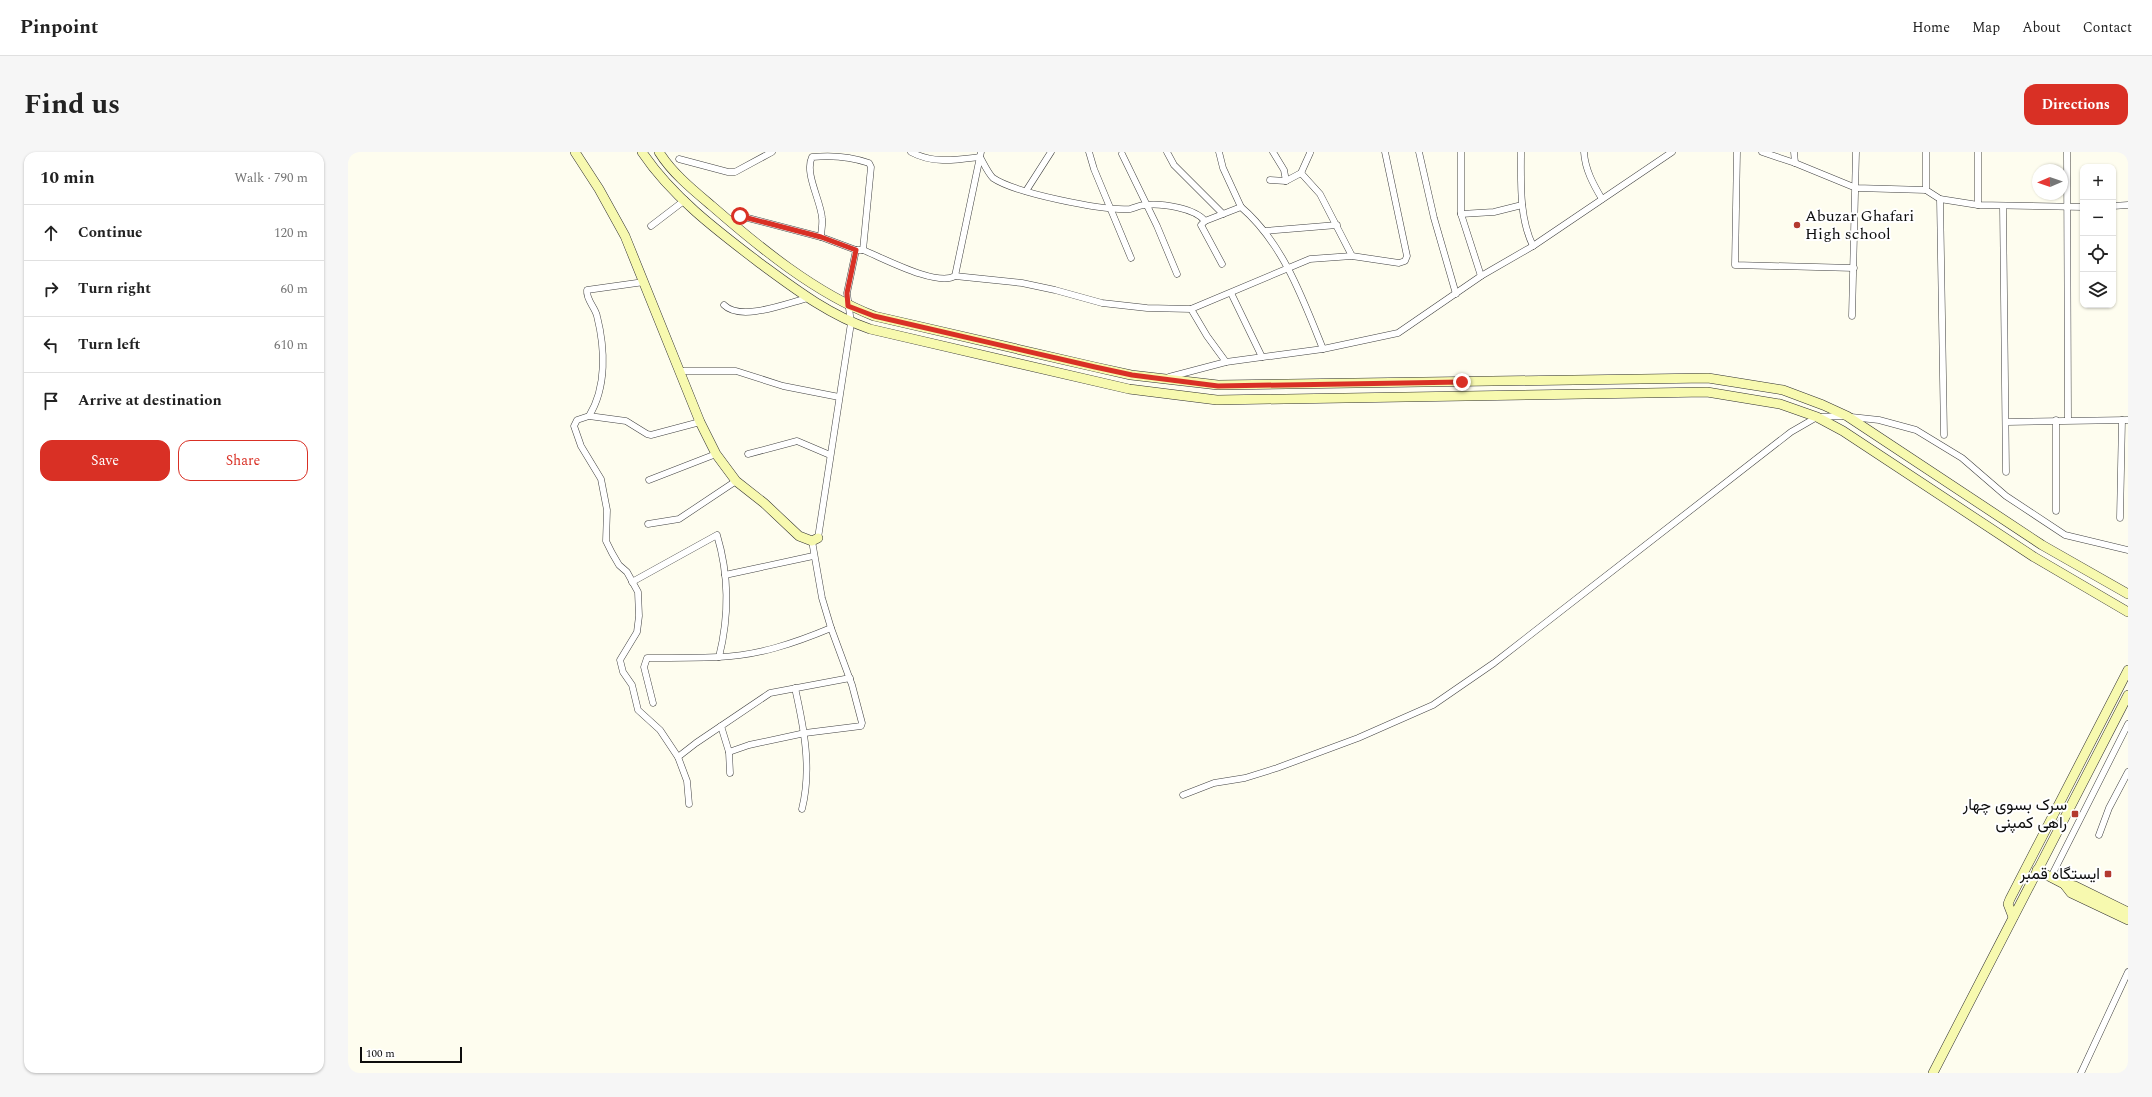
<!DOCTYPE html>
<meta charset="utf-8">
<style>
:root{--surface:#fff;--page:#f6f6f6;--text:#222;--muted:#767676;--line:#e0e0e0;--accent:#d93025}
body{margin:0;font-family:Spectral,Vazirmatn,serif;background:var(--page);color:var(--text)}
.controls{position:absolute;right:12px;top:12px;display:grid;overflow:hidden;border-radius:8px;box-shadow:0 1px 3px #0004}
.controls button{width:36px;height:36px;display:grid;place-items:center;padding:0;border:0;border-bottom:1px solid var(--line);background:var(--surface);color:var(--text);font:20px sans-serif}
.compass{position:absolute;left:1684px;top:12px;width:36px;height:36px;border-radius:50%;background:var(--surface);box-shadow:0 1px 3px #0004;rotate:268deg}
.scale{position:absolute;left:12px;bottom:10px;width:102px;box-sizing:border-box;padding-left:4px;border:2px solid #0d0d0d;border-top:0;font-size:11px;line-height:14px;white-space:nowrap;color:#0d0d0d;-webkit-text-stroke:3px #fff;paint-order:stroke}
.stop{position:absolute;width:12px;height:12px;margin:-9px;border:3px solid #d93025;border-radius:50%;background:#fff}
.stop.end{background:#d93025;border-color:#fff;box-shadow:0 1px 4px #0008}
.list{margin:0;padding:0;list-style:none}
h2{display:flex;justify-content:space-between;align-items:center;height:52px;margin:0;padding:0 16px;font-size:17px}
h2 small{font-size:13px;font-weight:400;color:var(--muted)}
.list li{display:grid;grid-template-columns:26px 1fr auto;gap:12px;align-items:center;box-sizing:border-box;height:56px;padding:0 16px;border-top:1px solid var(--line)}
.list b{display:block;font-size:15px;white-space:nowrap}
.list em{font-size:13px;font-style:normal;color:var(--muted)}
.actions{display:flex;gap:8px;padding:12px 16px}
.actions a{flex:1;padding:9px 0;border:1px solid var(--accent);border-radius:12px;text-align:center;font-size:14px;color:var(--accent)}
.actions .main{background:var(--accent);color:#fff}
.icon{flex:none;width:22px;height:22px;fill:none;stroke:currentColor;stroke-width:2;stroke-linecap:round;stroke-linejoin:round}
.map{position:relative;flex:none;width:1780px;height:921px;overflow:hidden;border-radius:12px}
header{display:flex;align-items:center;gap:24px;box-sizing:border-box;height:56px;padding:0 20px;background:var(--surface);border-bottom:1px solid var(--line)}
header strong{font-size:19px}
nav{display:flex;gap:22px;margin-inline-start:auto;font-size:14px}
.intro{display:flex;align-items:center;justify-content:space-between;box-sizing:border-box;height:96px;padding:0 24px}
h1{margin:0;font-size:28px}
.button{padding:10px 18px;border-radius:12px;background:var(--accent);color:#fff;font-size:14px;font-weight:700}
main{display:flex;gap:24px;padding:0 24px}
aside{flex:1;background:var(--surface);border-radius:12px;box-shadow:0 1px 3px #0004}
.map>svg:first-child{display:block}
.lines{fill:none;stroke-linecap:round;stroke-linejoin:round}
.street-casing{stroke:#404040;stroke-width:7}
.secondary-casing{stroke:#2f2f2f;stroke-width:10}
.street{stroke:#fff;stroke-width:6}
.secondary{stroke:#f7f9af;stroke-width:9}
.route{stroke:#d93025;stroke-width:5}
.poi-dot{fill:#b33a30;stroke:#fff;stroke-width:1.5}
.labels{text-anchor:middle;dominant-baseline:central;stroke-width:4;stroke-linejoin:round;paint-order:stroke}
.poi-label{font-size:16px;fill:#0d0d0d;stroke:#fff;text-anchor:end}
</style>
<header>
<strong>Pinpoint</strong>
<nav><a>Home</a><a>Map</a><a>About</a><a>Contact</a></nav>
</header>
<div class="intro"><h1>Find us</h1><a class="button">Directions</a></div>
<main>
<aside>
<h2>10 min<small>Walk · 790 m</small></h2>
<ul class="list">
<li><svg class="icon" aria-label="ahead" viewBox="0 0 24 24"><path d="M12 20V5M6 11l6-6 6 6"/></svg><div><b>Continue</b></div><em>120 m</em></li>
<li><svg class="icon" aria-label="right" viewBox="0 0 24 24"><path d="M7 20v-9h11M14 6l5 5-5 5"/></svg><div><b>Turn right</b></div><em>60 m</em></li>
<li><svg class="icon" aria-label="left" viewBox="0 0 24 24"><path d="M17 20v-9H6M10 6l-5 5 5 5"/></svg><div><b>Turn left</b></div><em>610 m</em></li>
<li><svg class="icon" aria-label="arrive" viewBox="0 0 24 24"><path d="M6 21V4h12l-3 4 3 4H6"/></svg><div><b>Arrive at destination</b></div></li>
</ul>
<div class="actions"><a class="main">Save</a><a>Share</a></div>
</aside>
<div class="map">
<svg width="1780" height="921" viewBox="0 0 1780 921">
<rect width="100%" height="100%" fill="#fefdef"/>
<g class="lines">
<!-- street casing -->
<g class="street-casing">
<g id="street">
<path d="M 563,0 C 585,12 608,8 632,5 C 636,12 640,21 645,26 C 667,41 755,59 782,57 C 787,56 792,53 797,53 C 813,51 847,56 857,69 L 893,55 C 935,91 955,147 975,197"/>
<polyline points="741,0 746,17 783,106"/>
<polyline points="819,0 826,13 875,62"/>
<polyline points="871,0 875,16 893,55"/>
<polyline points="925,0 936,18 938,29"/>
<polyline points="1071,0 1086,66 1108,142"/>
<polyline points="1113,0 1113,62 1133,124"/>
<path d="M 1173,0 C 1173,31 1171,65 1185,94"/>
<path d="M 1236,0 C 1237,17 1245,32 1254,47"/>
<polyline points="1389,0 1387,113 1506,116"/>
<polyline points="1414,0 1447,11 1508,36 1578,38 1592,47 1630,53 1735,55"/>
<polyline points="1446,0 1447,11"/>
<polyline points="1578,0 1578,38"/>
<polyline points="1630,0 1630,53"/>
<polyline points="1719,0 1720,268"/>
<polyline points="774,2 809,74 829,122"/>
<polyline points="331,7 380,20 387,20 424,0"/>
<polyline points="953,21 972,42 1004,104"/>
<polyline points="922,28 938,29 953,21 962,1"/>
<polyline points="678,39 703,0"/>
<polyline points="1592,47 1596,283"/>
<polyline points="1655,54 1658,320"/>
<polyline points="1765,54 1780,53"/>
<polyline points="1113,62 1146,60 1174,53"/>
<path d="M 392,64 L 473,85 L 508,98 L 515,98 C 535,106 589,135 607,124 L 674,131 L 707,138 L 754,151 L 799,156 L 843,157 L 962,107 L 1004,104 L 1051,111 L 1057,109 L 1059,104 L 1037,0"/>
<polyline points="857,69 853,73 874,112"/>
<polyline points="303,74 337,48"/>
<polyline points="917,79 989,73"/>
<path d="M 473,85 C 473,79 475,72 474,66 C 473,49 456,21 464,5 C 483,3 504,5 521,11 L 523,15 L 515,98"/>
<polyline points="607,124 633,0"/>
<polyline points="883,141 914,205"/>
<path d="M 376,153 C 393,170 439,151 460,146"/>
<polyline points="843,157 859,184 878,210"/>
<polyline points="1504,164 1508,0"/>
<polyline points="333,219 388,219 435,234 491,245"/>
<polyline points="821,225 878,210 975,197 1050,181 1133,124 1185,94 1324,0"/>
<path d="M 241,264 C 259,235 257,196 249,164 C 247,155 238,148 239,138 L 296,130"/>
<polyline points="1659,270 1780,268"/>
<polyline points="400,302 449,289 482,303"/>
<polyline points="301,328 368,302"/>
<polyline points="1708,359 1708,268"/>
<polyline points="1772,366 1774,268"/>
<polyline points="300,372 331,367 388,329"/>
<polyline points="470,386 503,171 499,141 508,98"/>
<polyline points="377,423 465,404"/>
<path d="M 284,430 L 369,383 C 381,423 381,465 371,505"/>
<path d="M 447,536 C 456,576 464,617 454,657"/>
<path d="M 305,551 L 296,515 L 299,506 C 323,506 347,506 370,505 C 409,504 447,491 483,476"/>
<polyline points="373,574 381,600 382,621"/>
<polyline points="381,600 401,593 457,581 513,574 514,571 504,533 483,476 474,446 464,389"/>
<polyline points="330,605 348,591 422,541 502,526"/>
<polyline points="835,643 866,631 897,626 929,616 1010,586 1085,553 1146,511 1443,280 1469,265 1494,264 1531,268 1568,278 1614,306 1658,344 1717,383 1780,398"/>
<polyline points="341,652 339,629 330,605 312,578 290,558 284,533 275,520 272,508 289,480 291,464 290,440 279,420 271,413 264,401 258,389 259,358 253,327 233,294 226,274 229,268 241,264 278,269 299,282 303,283 352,270"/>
<polyline points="1751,683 1761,656 1780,620"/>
<polyline points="1703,725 1780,572"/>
<polyline points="1733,921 1780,820"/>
</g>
</g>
<!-- secondary casing -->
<g class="secondary-casing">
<g id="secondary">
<polyline points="227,0 251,37 277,84 352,270 368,302 388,329 416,351 451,384 464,389 470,386"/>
<path d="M 294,0 C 324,45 371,80 413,112 C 447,137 481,163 522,177 L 781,237 L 869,248 L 1359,240 L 1432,252 L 1469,265 L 1495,279 L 1686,405 L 1780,460"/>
<path d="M 311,0 C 324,21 345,38 364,54 C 411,95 467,141 526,164 L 747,215 L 783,223 L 870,233 L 1360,226 L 1435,238 L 1475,253 L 1499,264 L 1694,393 L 1780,442"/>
<polyline points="1689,718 1716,732 1727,734 1780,760"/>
<polyline points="1716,732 1723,741 1780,768"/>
<polyline points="1665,765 1660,752 1662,747 1780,518"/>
<polyline points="1585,921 1780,543"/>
</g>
</g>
<!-- street -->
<use href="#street" class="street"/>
<!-- secondary -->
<use href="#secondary" class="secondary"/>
</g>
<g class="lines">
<!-- route -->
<polyline class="route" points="392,64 473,85 508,98 499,141 500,154 526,164 747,215 784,223 870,234 1114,230"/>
</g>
<!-- markers -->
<g class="poi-dot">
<circle cx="1449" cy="73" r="4"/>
<rect x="1723" y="658" width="8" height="8" rx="2"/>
<rect x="1756" y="718" width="8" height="8" rx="2"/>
</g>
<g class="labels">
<!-- poi labels -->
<g class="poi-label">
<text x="1457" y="64" text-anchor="start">Abuzar Ghafari<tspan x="1457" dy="18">High school</tspan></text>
<text x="1719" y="653">سرک بسوی چهار<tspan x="1719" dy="18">راهی کمپنی</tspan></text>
<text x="1752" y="722">ایستگاه قمبر</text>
</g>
</g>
</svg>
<div class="controls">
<button>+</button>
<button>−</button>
<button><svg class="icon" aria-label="locate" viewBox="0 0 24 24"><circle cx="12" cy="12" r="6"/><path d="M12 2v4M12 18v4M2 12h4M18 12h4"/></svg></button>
<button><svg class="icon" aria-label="layers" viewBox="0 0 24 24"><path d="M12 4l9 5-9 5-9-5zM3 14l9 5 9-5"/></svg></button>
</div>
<svg class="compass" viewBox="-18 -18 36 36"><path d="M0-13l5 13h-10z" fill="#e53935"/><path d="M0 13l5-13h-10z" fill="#767676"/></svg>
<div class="scale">100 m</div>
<div class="stop" style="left:392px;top:64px"></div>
<div class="stop end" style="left:1114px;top:230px"></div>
</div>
</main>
